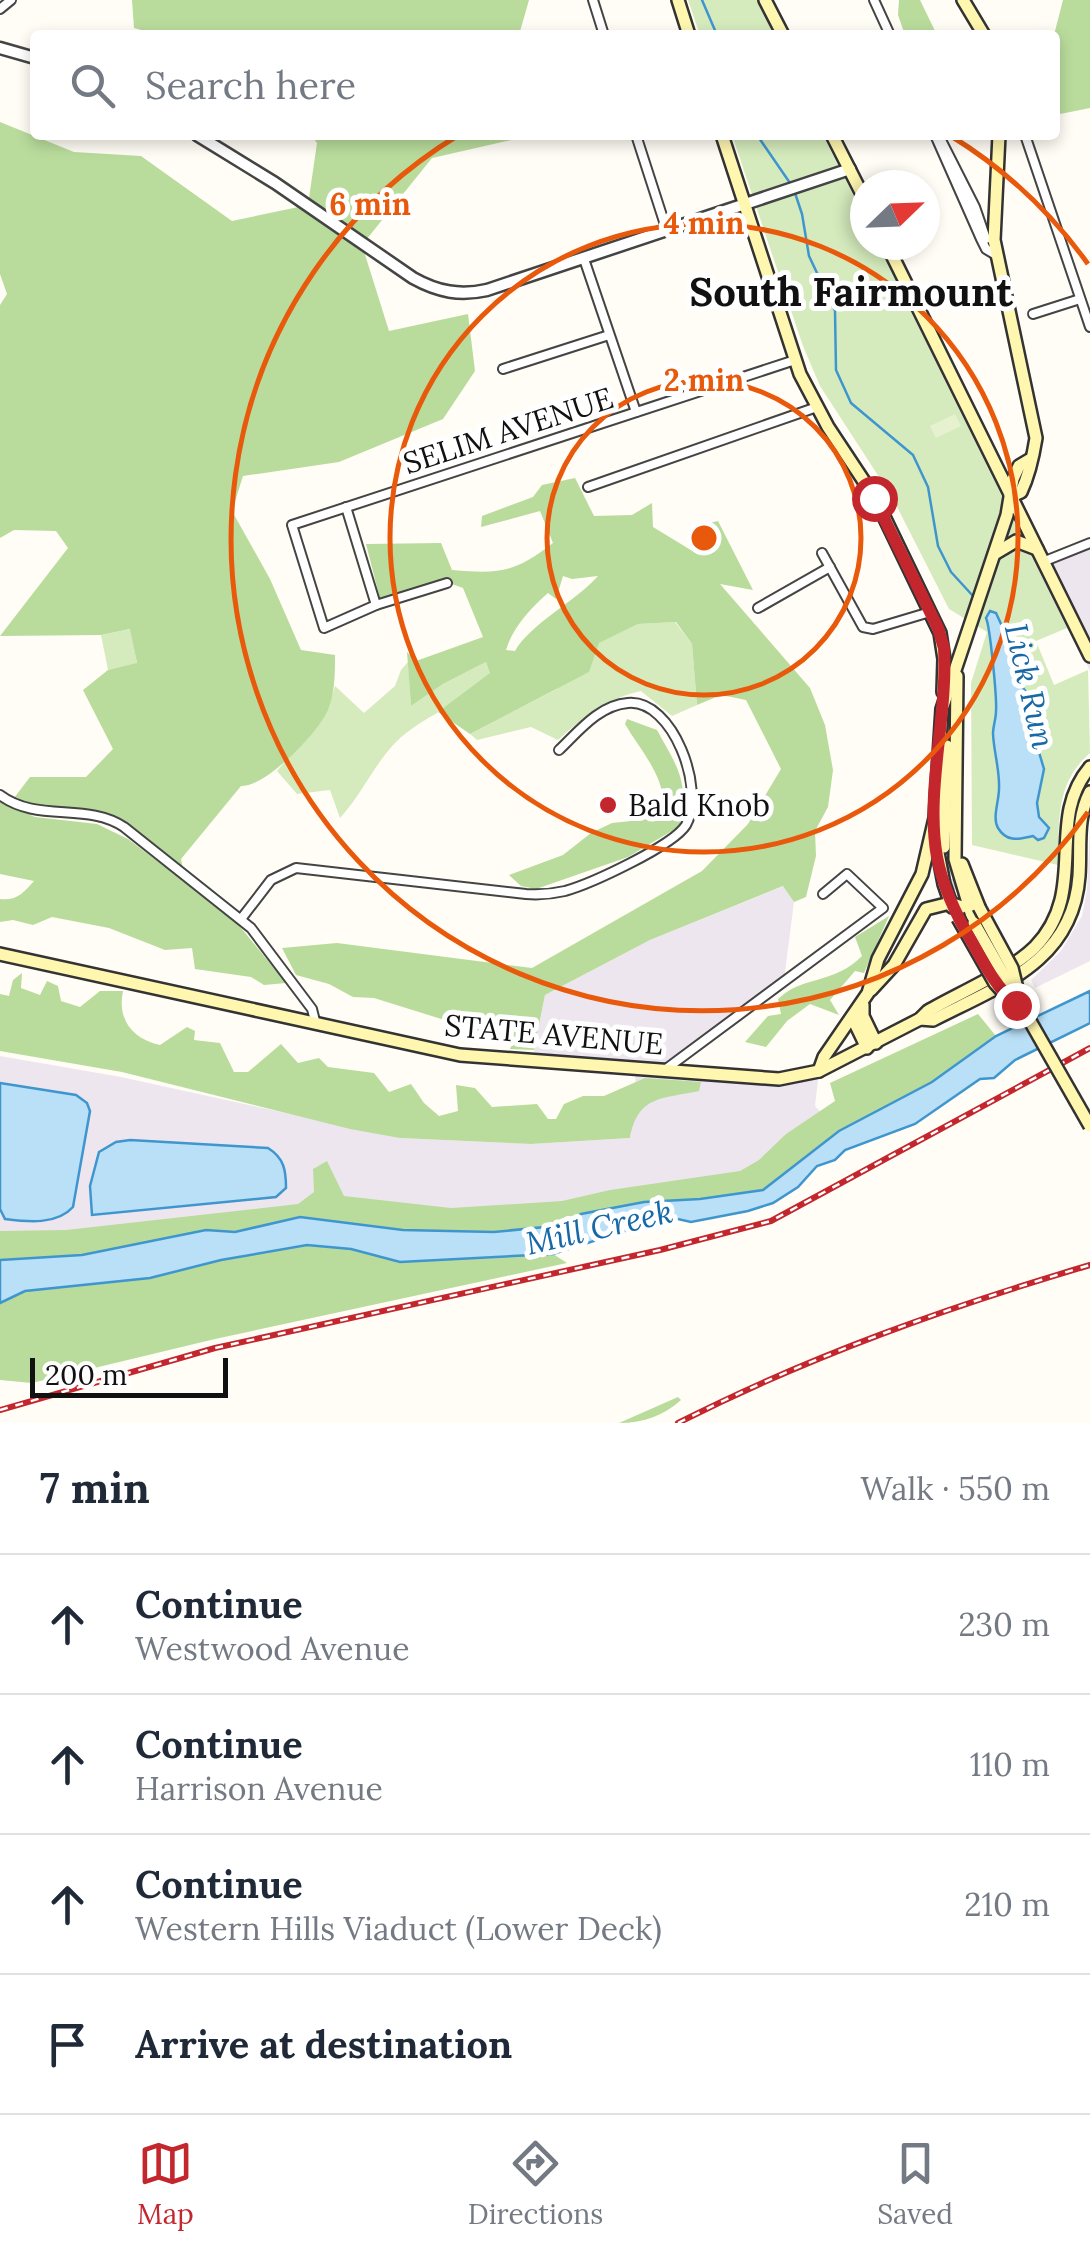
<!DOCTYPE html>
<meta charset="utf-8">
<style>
:root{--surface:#fff;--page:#f2f2f3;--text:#1f2937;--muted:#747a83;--line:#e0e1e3;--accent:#c4262e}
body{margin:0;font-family:Lora,serif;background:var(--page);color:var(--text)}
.compass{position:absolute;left:850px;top:170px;width:90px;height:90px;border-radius:50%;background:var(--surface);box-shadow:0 5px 15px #0003;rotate:67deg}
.scale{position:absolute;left:30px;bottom:25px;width:198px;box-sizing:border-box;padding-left:10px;border:5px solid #111;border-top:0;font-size:28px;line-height:35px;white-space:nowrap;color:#111;-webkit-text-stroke:8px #fff;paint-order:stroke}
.stop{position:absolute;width:30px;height:30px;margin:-22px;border:8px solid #c4262e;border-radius:50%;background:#fff}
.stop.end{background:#c4262e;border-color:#fff;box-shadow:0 2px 10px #0008}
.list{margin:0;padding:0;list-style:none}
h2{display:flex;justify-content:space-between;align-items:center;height:130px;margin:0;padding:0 40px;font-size:42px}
h2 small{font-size:32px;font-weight:400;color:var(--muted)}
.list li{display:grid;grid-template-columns:65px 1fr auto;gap:30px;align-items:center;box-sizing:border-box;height:140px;padding:0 40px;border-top:2px solid var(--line)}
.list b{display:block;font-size:38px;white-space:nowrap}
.list p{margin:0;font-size:32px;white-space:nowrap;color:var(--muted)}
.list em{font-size:32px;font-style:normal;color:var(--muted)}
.icon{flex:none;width:55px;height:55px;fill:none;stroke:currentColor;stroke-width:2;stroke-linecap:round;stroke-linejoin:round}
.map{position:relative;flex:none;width:1090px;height:1423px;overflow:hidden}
.search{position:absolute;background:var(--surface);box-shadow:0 5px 15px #0003;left:30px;right:30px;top:30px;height:110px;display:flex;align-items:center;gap:25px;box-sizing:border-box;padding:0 35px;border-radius:10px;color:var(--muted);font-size:38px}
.sheet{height:690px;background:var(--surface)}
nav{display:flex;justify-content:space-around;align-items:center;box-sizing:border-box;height:140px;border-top:2px solid var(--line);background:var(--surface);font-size:28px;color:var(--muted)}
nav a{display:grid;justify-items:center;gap:5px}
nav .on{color:var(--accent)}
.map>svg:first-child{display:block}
.industrial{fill:#eee6ef}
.green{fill:#d5ebbd}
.forest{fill:#b9dc9c;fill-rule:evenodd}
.pitch{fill:#e6f2cf}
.water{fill:#b9e0f7;stroke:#3f96cf;stroke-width:2.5}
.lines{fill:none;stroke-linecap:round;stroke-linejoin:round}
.stream{stroke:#3f96cf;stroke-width:2.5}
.secondary-tunnel{stroke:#dbdad3;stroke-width:11;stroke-dasharray:11 5.5;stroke-linecap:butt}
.minor-casing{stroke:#444;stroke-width:12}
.tertiary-casing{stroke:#444;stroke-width:15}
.secondary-casing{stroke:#333;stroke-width:16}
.minor{stroke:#fff;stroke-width:8}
.tertiary{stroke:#fff;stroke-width:10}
.secondary{stroke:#fff6b0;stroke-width:11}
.rail-casing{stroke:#c4262e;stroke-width:6}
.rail{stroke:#fff;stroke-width:2.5;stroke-dasharray:8;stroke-linecap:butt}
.secondary-bridge-casing{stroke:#333;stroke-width:16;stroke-linecap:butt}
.secondary-bridge{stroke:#fff6b0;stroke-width:11}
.route{stroke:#c4262e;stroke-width:12}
.ring{fill:none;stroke:#e8590c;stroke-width:5}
.poi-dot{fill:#c4262e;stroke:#fff;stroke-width:4}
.labels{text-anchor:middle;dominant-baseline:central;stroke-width:10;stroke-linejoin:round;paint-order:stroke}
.street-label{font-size:30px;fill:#111;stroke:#fff}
.poi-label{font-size:30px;fill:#111;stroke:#fff;text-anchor:start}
.water-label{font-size:32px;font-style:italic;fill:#1768a6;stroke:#fff}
.district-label{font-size:40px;font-weight:bold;fill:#111;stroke:#fff}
.centre{fill:#e8590c;stroke:#fff;stroke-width:5}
.ring-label{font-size:30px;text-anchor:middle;font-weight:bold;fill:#e8590c;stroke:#fff;stroke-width:10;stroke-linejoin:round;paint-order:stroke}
</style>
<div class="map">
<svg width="1090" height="1423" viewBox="0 0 1090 1423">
<rect width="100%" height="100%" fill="#fffdf5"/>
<!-- industrial -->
<g class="industrial">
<polygon points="1090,546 1090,671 1042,564"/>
<polygon points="1090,828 1090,961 1035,988 1031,980 1061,951 1082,916 1087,890"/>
<polygon points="784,886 794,902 784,980 678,1058 684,1071 779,1079 819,1071 815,1106 839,1131 763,1190 403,1230 0,1260 0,1056 121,1077 400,1138 531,1144 630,1138 636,1101 635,1067 537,1060 534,1050 545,995 650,940"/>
</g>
<!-- green -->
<g class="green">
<polygon points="688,0 757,0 774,35 700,35"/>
<path d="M 732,135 L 823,135 L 865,219 L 865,245 L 878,245 L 1067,628 L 1036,641 L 1054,685 L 1088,670 L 1090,753 C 1055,783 1059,822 1058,865 L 972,845 L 971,683 L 987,632 L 949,609 L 892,497 L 820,386 L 803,346 Z"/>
<path d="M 675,622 L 692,644 L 697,705 L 672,716 L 641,691 C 607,698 584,717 558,740 L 531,727 L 477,740 L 470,734 L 557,689 L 598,643 L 638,624 Z"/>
<polygon points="131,629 137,664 108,670 101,635"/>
<path d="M 408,662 L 411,706 L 443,684 L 486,662 L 491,673 C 474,686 458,700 440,711 C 424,721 410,728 396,742 C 373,766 362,794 340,818 L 330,790 L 297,794 L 277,771 L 326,714 L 335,686 L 364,713 L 395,686 L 401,670 Z"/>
</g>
<!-- forest -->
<g class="forest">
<polygon points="132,0 529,0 519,35 159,35 134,28"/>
<polygon points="899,0 920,0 937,35 905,35 898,15"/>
<polygon points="1063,0 1090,0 1090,108 1055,115 1054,35"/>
<path d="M 0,122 L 74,152 L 141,156 L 232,221 L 308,205 L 317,143 L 311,135 L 533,135 L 432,158 L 362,245 L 389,331 L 468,314 L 475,371 L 443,419 L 339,462 L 243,476 L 232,511 L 270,579 L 301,650 L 335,655 C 335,674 335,692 328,710 C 318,733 266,787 241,786 L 181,859 L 184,873 L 116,822 L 11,802 L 30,777 L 86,777 L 113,749 L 83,690 L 108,670 L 137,663 L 130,629 L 101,635 L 0,636 L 68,548 L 56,531 L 14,530 L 0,538 L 0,305 L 7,294 L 0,274 Z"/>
<path d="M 575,478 L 594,516 L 632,515 L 652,503 L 653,527 L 699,555 L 700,525 L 718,521 L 753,590 L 720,584 L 810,688 L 825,725 L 833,770 L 828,807 L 815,831 L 816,856 L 806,897 L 794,902 L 783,886 L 650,940 L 545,995 L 534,1050 L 510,1049 L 514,1038 L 505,1024 L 483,1032 L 374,998 L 353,997 L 329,984 L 296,975 L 282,948 L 337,943 L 532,968 L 702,871 L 748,824 L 781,769 L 746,700 L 721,695 L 697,705 L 692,644 L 676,622 L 638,624 L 599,643 L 589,672 L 470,734 L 438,712 L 490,673 L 486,662 L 443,684 L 411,706 L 407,652 L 416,661 L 483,637 L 463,588 L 444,581 L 380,599 L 366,544 L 441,543 L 452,570 C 500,574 514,573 553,543 L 540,511 L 481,527 L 482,516 L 533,497 L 542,485 ZM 563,576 L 572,579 L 598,576 C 575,602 531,623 515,651 L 506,650 C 513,627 530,609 548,593 L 556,599 Z"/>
<path d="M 627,719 L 657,730 C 678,768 689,781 680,826 L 628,857 L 536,889 L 521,886 L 509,875 L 563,855 L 591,833 L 612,823 L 641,820 L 663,799 C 661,772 639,748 625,724 Z"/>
<path d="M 0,802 L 35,817 L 97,824 L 128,839 L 233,918 L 286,983 L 264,985 L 251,977 L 195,969 L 192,948 L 165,950 L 109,928 L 52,917 L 33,925 L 13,920 L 0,922 L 0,899 C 17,901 23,893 34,881 L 0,874 Z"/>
<path d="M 889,916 L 864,973 L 855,971 L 830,1000 L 839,1015 L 810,1004 L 787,1021 L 766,1047 L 745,1042 L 768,1016 L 781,1014 L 778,999 C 803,975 833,985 862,956 L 855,937 Z"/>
<path d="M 22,973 L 21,988 L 40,995 L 47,981 L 58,986 L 61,1001 L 80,1007 L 100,991 L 123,991 C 117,1019 132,1039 160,1045 L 187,1027 L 195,1031 L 194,1040 L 220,1043 L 234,1072 L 248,1072 L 281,1044 L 298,1063 L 319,1058 L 328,1067 L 374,1073 L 389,1092 L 411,1084 L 424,1103 L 439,1116 L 458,1111 L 456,1085 L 475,1088 L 492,1107 L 537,1104 L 548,1119 L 556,1119 L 564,1104 L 583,1096 L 604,1096 L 645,1078 L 701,1082 L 699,1091 C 662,1099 638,1095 630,1138 L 531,1144 L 400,1138 L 350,1129 L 122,1072 L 0,1051 L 0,994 L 9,996 L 13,980 Z"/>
<polygon points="978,1014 996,1036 932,1082 839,1131 763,1190 700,1199 644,1202 581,1214 566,1225 494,1232 403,1230 300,1217 235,1232 206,1230 82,1255 0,1260 0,1231 66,1230 298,1204 314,1192 313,1169 327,1161 344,1196 451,1208 562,1201 610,1190 740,1171 759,1160 786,1134 835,1101 830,1083"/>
<polygon points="307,1245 351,1249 400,1262 553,1254 567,1263 215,1339 32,1383 0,1380 0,1303 25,1291 150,1278 221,1260"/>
<path d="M 678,1397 L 681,1400 C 664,1416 642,1423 619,1423 Z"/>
</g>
<!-- pitch -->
<polygon class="pitch" points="955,414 961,426 936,438 930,426"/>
<!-- water -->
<g class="water">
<path d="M 990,611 L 996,613 L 1007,637 L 1012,672 L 1028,695 L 1030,722 L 1044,769 L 1037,803 L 1039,817 L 1049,828 L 1044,838 L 1038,840 L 1033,836 C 1019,839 1007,843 998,828 C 992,818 999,801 999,789 C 1000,771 994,753 993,734 C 993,726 996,719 996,711 C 997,698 990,626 986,618 Z"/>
<polygon points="1090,991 1090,1023 1015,1060 994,1078 980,1079 915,1124 845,1150 835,1160 817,1166 798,1187 773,1203 748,1211 691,1222 669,1217 553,1254 400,1262 351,1249 307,1245 221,1260 150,1278 25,1291 0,1303 0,1260 82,1255 206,1230 235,1232 300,1217 403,1230 494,1232 565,1225 581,1214 644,1202 700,1199 763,1190 839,1131 932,1082 996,1036"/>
<path d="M 0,1083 L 76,1095 L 87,1103 L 90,1111 L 73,1207 C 57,1225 28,1222 5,1219 L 0,1209 Z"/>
<path d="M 130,1140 L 268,1148 C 284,1158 286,1170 286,1188 L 276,1197 L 92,1215 L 90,1186 L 99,1152 L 116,1142 Z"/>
</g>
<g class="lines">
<!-- stream -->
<g class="stream">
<polyline points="702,0 717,35"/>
<polyline points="757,135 790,183"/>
<polyline points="794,190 802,214 809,256 835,311 836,370 851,403 913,455 928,487 938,546 951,572 973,596"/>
</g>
<!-- secondary-tunnel -->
<polyline class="secondary-tunnel" points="944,847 953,881 966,909"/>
<!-- minor casing -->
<g class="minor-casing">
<g id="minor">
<polyline points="593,0 604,35"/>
<polyline points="874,0 890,35"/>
<polyline points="0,9 11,0"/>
<polyline points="636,135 667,231"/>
<polyline points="935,135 981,239 986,249 996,255"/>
<polyline points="1025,135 1090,327"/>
<polyline points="940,138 975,207 986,239"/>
<polyline points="584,259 636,412"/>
<polyline points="1033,314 1080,299"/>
<polyline points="503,369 609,335"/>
<polyline points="588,487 817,407"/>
<polyline points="346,507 376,605"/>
<polyline points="822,553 863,627 873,629 930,612"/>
<polyline points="1045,561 1090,543"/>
<polyline points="447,583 376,605 324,628 292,525 795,360"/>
<polyline points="758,608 830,567"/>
<path d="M 0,795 C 37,823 87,802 124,827 L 251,928 L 312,1009 L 315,1021"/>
<path d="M 241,919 L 271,880 L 296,868 L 526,894 C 539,895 552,894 565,891 C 590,884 673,846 686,825 C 706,790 673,699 628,703 C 599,705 578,732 559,750"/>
<polyline points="666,1069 883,908 847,874 823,894"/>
</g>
</g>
<!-- tertiary casing -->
<g class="tertiary-casing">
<g id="tertiary">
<polyline points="0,48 35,58"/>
<path d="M 197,135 L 275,183 L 413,278 C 438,292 460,296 487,290 L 850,169"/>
</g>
</g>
<!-- secondary casing -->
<g class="secondary-casing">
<g id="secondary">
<polyline points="678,0 689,35"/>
<polyline points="765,0 783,35"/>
<polyline points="963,0 984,35"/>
<polyline points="722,135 800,374 828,427 875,498 940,633 944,659 943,692"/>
<polyline points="832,135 865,200"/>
<path d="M 999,135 L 994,240 L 1036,438 C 1033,457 1029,475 1021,492 L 1012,496"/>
<polyline points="887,245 1090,656"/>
<polyline points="996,553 1016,541 1037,549"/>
<polyline points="957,676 955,859 974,923"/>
<polyline points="935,837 944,884 952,907"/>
<polyline points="944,847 947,746"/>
<polyline points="962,864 979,907"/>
<path d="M 0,954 L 460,1055 L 779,1079 L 819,1071 L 920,1019 L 928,1011 C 959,993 1011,971 1035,947 C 1090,890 1044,821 1090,767"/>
<polyline points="871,990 894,965 926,909 950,903 962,907"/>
<polyline points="863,1005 863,1016 876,1043"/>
<polyline points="856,1013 854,1021 867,1048"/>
<path d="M 920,1019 L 933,1020 C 999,986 1073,962 1079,876 C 1081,846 1076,819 1090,792"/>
<polyline points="819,1071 824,1057 868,993 878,959 922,874 935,818 942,709 1007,515 1013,479 1019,466 1029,460"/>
</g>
</g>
<!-- minor -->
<use href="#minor" class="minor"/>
<!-- tertiary -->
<use href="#tertiary" class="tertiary"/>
<!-- secondary -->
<use href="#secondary" class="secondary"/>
<!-- rail casing -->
<g class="rail-casing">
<g id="rail">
<polyline points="0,1410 215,1348 660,1250 771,1221 1090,1048"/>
<path d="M 678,1423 C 810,1356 948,1307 1090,1265"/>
</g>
</g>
<!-- rail -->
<use href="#rail" class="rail"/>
<!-- secondary-bridge casing -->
<g class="secondary-bridge-casing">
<g id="secondary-bridge">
<polyline points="979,907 1012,968 1019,997"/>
<polyline points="958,918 995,983 1015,1005"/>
<polyline points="974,923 1090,1126"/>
</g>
</g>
<!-- secondary-bridge -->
<use href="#secondary-bridge" class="secondary-bridge"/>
</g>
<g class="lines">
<!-- route -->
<path class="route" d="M 874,498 L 938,628 L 944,648 C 948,715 925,792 937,857 C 943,888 956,915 972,942 C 985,965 996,987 1016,1005"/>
</g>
<!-- distance rings -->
<g class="ring">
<circle cx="704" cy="538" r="157"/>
<circle cx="704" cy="538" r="314"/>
<path d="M1088 812A472 472 0 1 1 457 136M951 136A472 472 0 0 1 1088 264"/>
</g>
<!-- markers -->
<circle class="poi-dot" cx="608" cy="805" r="10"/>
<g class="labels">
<!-- street labels -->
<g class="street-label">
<text transform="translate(508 430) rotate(-18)">SELIM AVENUE</text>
<text transform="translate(554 1034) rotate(5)">STATE AVENUE</text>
</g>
<!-- poi labels -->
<g class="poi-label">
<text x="628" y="805">Bald Knob</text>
</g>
<!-- water labels -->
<g class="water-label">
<text transform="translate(1030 686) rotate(77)">Lick Run</text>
<text transform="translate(599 1227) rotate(-13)">Mill Creek</text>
</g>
<!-- district labels -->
<g class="district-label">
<text x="851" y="291">South Fairmount</text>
</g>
</g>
<circle cx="704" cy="538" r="15" class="centre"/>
<g class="ring-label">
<text x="370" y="215">6 min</text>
<text x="704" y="234">4 min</text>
<text x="704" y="391">2 min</text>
</g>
</svg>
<svg class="compass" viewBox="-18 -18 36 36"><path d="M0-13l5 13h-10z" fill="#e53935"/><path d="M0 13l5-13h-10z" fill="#747a83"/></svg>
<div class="scale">200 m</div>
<div class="stop" style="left:874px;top:498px"></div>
<div class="stop end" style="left:1016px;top:1005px"></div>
<div class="search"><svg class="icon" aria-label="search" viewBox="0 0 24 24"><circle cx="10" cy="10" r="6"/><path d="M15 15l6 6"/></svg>Search here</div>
</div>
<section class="sheet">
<h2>7 min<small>Walk · 550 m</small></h2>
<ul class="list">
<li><svg class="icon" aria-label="ahead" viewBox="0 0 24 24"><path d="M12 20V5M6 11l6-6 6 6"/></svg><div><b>Continue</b><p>Westwood Avenue</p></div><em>230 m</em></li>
<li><svg class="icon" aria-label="ahead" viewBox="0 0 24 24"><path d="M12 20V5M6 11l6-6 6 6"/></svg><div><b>Continue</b><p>Harrison Avenue</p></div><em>110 m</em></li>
<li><svg class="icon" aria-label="ahead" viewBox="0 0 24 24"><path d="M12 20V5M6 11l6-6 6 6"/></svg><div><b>Continue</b><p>Western Hills Viaduct (Lower Deck)</p></div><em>210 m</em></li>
<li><svg class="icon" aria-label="arrive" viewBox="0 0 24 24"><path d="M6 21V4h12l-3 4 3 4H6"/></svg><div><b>Arrive at destination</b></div></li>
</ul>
</section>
<nav>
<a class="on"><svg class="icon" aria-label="map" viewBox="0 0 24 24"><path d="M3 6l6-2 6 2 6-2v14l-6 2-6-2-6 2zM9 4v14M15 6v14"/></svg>Map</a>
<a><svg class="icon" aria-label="directions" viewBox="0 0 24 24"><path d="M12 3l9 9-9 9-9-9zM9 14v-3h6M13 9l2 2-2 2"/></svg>Directions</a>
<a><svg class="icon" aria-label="saved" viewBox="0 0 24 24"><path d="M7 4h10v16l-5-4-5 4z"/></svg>Saved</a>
</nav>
